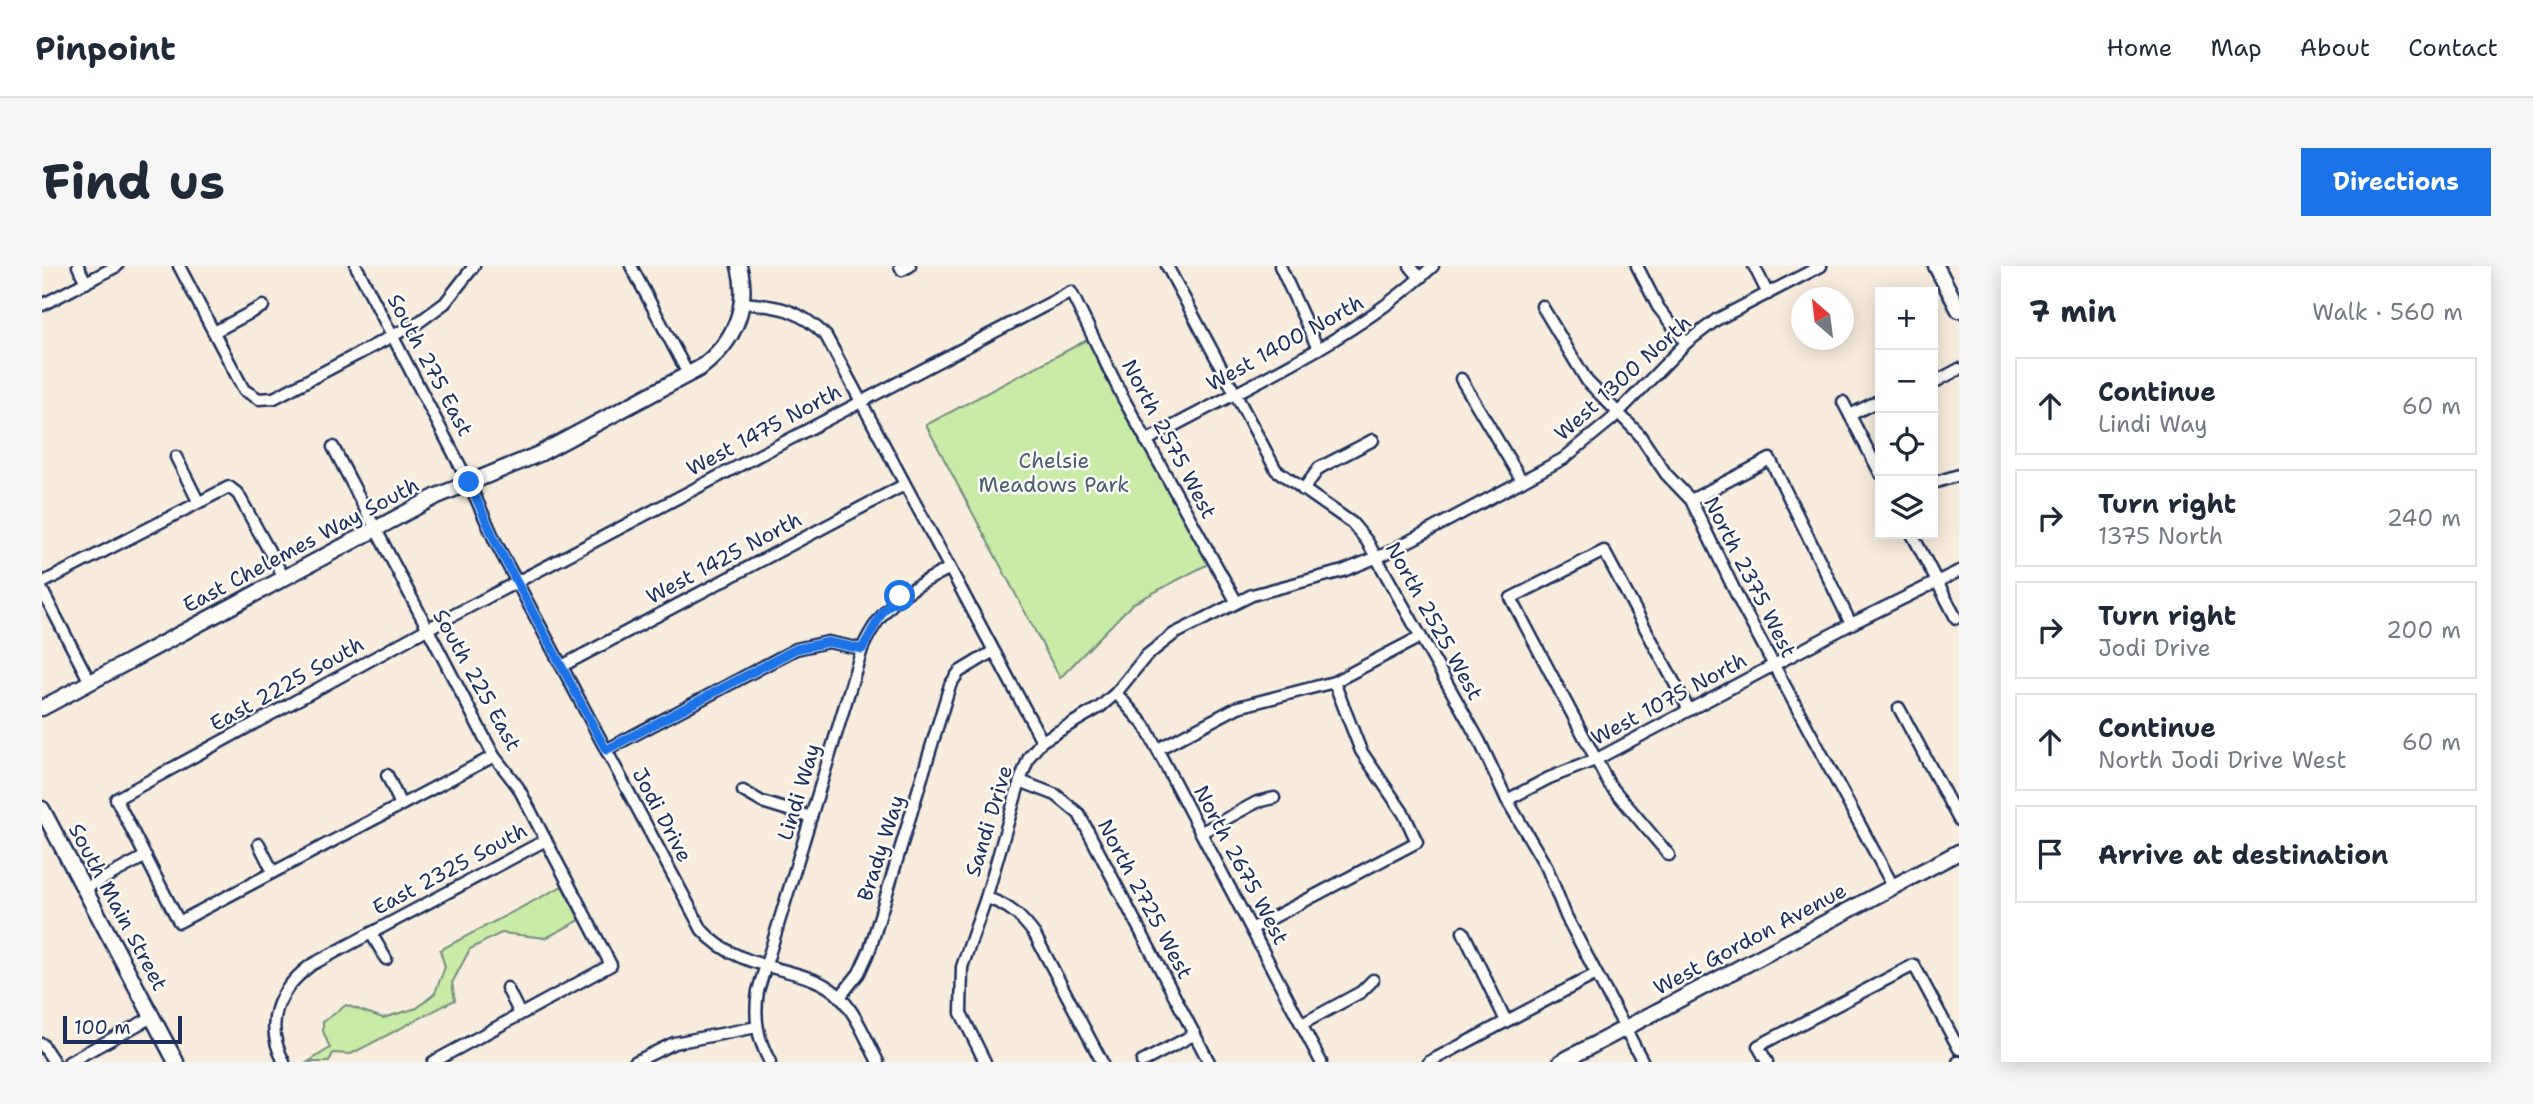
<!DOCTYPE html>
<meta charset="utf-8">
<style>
:root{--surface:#fff;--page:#f6f6f7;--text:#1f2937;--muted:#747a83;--line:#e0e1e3;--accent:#1a73e8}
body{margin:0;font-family:"Shantell Sans",sans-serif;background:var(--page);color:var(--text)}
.controls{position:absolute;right:21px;top:21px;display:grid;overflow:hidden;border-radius:0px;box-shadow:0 4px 18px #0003}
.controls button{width:63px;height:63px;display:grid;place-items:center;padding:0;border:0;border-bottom:2px solid var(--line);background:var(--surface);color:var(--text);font:35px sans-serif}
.compass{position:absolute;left:1749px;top:21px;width:63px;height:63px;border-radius:50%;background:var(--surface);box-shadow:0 4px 18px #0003;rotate:332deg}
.scale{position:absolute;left:21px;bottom:18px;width:119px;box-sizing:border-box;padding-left:7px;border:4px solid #1b2f5e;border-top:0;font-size:19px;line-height:24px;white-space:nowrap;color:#1b2f5e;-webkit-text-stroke:5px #fdfcf7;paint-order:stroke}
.stop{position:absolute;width:21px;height:21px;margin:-16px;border:5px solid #1a73e8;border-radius:50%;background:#fff}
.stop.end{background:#1a73e8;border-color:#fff;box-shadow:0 2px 7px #0008}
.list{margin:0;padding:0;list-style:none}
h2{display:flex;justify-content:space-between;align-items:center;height:91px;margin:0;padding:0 28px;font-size:30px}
h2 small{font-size:23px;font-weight:400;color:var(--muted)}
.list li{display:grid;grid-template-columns:46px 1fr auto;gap:21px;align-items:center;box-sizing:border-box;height:98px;margin:0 14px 14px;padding:0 14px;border:2px solid var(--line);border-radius:0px}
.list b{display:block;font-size:26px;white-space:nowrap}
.list p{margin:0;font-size:23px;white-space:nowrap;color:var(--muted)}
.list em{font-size:23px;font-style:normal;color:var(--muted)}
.icon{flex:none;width:38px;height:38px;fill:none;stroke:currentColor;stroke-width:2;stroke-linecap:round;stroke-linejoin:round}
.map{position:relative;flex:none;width:1917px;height:796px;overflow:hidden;border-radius:0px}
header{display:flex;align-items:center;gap:42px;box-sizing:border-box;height:98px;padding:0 35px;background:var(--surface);border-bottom:2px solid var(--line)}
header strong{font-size:33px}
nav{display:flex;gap:38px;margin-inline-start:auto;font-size:24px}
.intro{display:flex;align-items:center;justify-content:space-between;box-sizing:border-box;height:168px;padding:0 42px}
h1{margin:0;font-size:49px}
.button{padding:18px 32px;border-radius:0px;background:var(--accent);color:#fff;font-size:24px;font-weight:700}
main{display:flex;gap:42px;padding:0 42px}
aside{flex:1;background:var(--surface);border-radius:0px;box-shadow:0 4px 18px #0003}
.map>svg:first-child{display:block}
.green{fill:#c8eba5;stroke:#728d82;stroke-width:2}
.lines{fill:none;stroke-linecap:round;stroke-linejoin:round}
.street-casing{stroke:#1b2f5e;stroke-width:15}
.secondary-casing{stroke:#1b2f5e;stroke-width:19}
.street{stroke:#fdfcf7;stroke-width:10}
.secondary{stroke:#fdfcf7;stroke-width:14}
.route{stroke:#1a73e8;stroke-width:9}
.labels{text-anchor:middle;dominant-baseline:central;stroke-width:5;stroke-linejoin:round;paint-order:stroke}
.street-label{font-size:21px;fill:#1b2f5e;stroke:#fdfcf7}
.park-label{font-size:21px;fill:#465e70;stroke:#fdfcf7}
</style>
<header>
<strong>Pinpoint</strong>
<nav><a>Home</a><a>Map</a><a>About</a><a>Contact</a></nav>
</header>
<div class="intro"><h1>Find us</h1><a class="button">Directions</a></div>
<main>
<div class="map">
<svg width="1917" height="796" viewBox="0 0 1917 796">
<rect width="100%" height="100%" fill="#f8eddc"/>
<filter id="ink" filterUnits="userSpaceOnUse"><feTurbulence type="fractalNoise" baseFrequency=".0143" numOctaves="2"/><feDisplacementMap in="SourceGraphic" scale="14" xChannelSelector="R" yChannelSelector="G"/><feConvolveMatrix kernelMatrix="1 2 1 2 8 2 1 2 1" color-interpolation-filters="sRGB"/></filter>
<g filter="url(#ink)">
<!-- green -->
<g class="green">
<polygon points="1047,73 1059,103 1166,298 1090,338 1018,412 884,159"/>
<polygon points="520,620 538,654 504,672 459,667 428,683 410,717 413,734 309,788 291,787 287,796 266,796 288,782 281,765 281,756 304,739 341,752 375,742 393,727 403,701 398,684"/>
</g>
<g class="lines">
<!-- street casing -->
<g class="street-casing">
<g id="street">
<polyline points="36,0 44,17"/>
<polyline points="137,0 202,124 217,133 232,132 377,56 403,37 432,0"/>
<path d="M 314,0 L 427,217 L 454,277 L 660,664 C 701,710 766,697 798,731 C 815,749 825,775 836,796"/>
<polyline points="589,0 646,108"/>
<polyline points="858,0 860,4 868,0"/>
<polyline points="1125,0 1234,204 1310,257 1325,275 1438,476 1465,534 1505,602 1524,650 1601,796"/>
<polyline points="1238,0 1276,83"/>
<polyline points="1368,0 1378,12"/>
<polyline points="1595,0 1616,41 1644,77"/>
<polyline points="1712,0 1726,28"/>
<path d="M 700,37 C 737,40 757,43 784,70 L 1000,475"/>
<polyline points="0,39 75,0"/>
<polyline points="1500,40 1545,115 1597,168 1624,208 1649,234 1701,342 1851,620"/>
<polyline points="172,66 221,40"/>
<polyline points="1419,113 1480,215"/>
<polyline points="1891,117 1917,103"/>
<polyline points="1801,136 1838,207"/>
<polyline points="1808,149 1838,134"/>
<path d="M 1104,175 C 1202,120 1309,77 1391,0"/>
<polyline points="291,181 452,490 476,521 569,699 391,796"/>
<polyline points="134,191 156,235"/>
<polyline points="1891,217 1917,209"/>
<polyline points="1261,224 1277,202 1331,174"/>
<polyline points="1649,234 1728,193 1809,358"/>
<polyline points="1870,268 1914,352"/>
<polyline points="0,317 187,221 196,228 242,312"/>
<polyline points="0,324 48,416"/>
<polyline points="520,400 862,219"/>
<polyline points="1074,427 1103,460 1279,796"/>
<polyline points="1857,442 1917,554"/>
<polyline points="1116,483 1196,441 1292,416 1378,371"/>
<polyline points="564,484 754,383 786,376 820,383"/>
<polyline points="452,490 137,656 74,533 385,363 1029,26 1081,132 1194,335"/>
<polyline points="345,509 359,539"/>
<polyline points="978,515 1014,529 1037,548 1167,796"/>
<polyline points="701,525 720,536 769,551"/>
<polyline points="1465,534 1507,512 1553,494 1809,358 1917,305"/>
<polyline points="1160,566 1215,536 1232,532"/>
<polyline points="217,578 231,606"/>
<polyline points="1627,589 1567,518 1469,332 1562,285 1647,444"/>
<polyline points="42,623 104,590"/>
<path d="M 944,632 C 966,638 980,651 993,669 L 1060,796"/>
<polyline points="1211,662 1375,576 1362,548 1319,485 1292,416"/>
<polyline points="1421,666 1464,755"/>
<polyline points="329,667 344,693"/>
<polyline points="465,722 478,748"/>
<polyline points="798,731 817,707 828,683 908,419 917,406 950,386"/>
<polyline points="1260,758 1319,726 1331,714"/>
<polyline points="0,778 12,796"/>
<polyline points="27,796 110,751"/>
<path d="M 242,796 C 221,757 236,724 269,699 L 504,574"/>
<polyline points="593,796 632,777 715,761"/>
<path d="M 728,796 C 715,772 712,751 716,725 L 820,383 C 840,338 864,325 906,303"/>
<polyline points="943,796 919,747 920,701 944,632 978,515 987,491 1000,475 1058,441 1074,427 1104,390 1132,368 1210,329 1301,305 1343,288 1521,193 1569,154 1644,77 1674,54 1779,0"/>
<polyline points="1100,796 1153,768"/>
<polyline points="1387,796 1554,708"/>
<polyline points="1725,796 1716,780 1872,699 1917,783"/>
<polyline points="1916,796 1917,796"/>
</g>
</g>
<!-- secondary casing -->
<g class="secondary-casing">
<g id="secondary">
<polyline points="1894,0 1917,44"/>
<path d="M 0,442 L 395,230 L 497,188 L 658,102 C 692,77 708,41 697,0"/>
<polyline points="0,543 134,796"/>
<polyline points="1519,796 1917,586"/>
</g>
</g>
<!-- street -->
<use href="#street" class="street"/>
<!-- secondary -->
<use href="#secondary" class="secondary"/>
</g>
</g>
<g class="lines" filter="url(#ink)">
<!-- route -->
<polyline class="route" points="427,216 454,277 564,484 754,383 786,376 820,383 841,345 858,330"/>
</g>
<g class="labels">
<!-- street labels -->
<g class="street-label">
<text transform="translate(1243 77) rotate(-29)">West 1400 North</text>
<text transform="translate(388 99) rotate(62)">South 275 East</text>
<text transform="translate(1581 112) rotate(-42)">West 1300 North</text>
<text transform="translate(722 164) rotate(-28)">West 1475 North</text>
<text transform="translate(1127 173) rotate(62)">North 2575 West</text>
<text transform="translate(259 279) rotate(-28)">East Chelemes Way South</text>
<text transform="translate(682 292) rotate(-28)">West 1425 North</text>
<text transform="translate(1708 311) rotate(63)">North 2375 West</text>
<text transform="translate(1392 355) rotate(61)">North 2525 West</text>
<text transform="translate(435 414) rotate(61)">South 225 East</text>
<text transform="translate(245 418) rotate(-29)">East 2225 South</text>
<text transform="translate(1627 433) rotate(-28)">West 1075 North</text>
<text transform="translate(757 526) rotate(-73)">Lindi Way</text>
<text transform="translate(620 549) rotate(62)">Jodi Drive</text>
<text transform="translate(947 555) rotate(-73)">Sandi Drive</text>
<text transform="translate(839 582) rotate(-72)">Brady Way</text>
<text transform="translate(1199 599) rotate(62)">North 2675 West</text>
<text transform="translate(408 603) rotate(-28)">East 2325 South</text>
<text transform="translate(1103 633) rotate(62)">North 2725 West</text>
<text transform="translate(76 641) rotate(62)">South Main Street</text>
<text transform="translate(1708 673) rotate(-28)">West Gordon Avenue</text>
</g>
<!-- park labels -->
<g class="park-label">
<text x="1012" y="195">Chelsie<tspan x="1012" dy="24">Meadows Park</tspan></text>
</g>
</g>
</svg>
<div class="controls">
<button>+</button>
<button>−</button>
<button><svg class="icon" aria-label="locate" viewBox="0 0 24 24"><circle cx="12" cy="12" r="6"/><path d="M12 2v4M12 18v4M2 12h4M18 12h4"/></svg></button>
<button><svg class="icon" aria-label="layers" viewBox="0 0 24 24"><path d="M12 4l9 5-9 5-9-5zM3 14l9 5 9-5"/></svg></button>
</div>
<svg class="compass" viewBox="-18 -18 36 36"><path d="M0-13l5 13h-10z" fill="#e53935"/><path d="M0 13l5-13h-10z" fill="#747a83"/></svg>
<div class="scale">100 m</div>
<div class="stop" style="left:858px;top:330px"></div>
<div class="stop end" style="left:427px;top:216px"></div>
</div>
<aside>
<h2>7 min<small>Walk · 560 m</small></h2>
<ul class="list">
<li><svg class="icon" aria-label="ahead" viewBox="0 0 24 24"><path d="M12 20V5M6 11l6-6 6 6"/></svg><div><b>Continue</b><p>Lindi Way</p></div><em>60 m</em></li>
<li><svg class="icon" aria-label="right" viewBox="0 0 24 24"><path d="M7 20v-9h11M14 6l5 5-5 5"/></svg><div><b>Turn right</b><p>1375 North</p></div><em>240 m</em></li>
<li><svg class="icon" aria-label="right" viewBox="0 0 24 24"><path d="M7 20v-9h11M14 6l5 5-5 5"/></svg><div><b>Turn right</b><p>Jodi Drive</p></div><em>200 m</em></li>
<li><svg class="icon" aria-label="ahead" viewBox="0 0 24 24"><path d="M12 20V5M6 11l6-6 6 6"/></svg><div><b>Continue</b><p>North Jodi Drive West</p></div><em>60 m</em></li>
<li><svg class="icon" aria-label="arrive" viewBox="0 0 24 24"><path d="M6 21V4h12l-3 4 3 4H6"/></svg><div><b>Arrive at destination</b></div></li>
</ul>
</aside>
</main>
